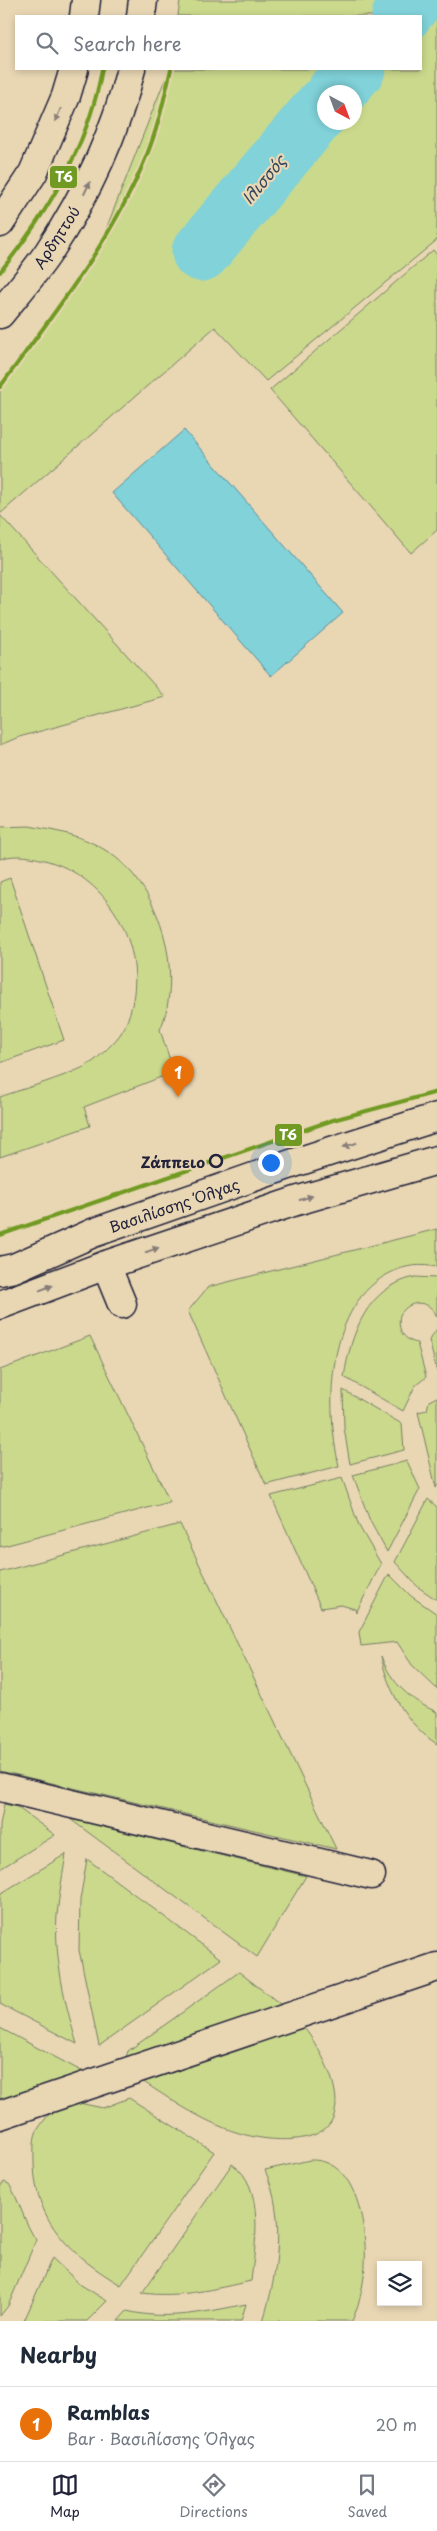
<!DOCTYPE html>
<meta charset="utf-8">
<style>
:root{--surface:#fff;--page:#f6f6f7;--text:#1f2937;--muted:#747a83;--line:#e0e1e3;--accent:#22223b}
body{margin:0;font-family:"Playpen Sans",sans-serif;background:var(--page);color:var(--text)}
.controls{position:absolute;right:15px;bottom:15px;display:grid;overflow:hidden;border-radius:0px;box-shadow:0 2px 8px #0003}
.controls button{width:45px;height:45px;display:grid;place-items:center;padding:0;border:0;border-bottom:1px solid var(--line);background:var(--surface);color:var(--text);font:25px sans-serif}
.compass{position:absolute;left:317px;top:85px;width:45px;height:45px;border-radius:50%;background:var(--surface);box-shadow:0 2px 8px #0003;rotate:139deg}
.you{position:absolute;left:270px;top:1162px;width:18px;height:18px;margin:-12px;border:4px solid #fff;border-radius:50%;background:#1a73e8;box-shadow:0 0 0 8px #1a73e833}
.badge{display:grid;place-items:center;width:32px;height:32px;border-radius:50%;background:var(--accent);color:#fff;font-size:16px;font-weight:700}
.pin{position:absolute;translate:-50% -41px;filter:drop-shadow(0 1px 2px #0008)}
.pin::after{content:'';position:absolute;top:26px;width:18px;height:15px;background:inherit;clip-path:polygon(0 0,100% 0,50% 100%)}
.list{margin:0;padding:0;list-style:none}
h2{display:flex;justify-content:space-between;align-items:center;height:65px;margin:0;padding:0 20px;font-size:21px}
h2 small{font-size:16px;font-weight:400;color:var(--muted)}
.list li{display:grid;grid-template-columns:32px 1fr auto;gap:15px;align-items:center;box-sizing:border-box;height:75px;padding:0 20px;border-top:1px solid var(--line)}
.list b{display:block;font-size:19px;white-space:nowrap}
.list p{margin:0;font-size:16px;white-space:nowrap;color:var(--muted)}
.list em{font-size:16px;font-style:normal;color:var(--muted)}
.icon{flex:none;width:28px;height:28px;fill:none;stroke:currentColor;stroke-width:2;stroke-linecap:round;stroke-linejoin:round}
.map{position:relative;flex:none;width:437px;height:2321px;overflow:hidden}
.search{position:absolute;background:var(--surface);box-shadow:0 2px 8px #0003;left:15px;right:15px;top:15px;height:55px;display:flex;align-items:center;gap:12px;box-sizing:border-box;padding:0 18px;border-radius:0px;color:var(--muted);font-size:19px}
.sheet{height:140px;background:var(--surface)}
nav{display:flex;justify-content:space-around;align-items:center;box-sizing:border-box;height:70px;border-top:1px solid var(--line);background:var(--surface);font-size:14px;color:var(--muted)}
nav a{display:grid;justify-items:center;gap:2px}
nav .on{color:var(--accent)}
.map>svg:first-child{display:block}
.green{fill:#cbd98c;stroke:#767e64;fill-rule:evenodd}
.water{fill:#81d2d9;stroke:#5b8c9a}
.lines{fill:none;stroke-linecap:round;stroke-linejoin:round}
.river{stroke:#81d2d9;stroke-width:59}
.street-casing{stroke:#22223b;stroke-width:31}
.primary-casing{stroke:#22223b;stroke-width:31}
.street{stroke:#e9d7b4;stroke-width:28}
.primary{stroke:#e9d7b4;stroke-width:28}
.tram-1-casing{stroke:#e9d7b4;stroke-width:8}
.tram-1{stroke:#709a21;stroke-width:4}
.oneway{fill:#867c78}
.stop-dot{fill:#e9d7b4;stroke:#22223b;stroke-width:2.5}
.labels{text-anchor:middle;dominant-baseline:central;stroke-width:4.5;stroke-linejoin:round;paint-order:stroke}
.street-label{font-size:15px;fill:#22223b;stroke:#e9d7b4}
.stop-label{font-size:15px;font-weight:bold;fill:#22223b;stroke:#e9d7b4;text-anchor:end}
.water-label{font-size:16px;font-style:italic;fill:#35455b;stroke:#e9d7b4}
.line-badge{stroke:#e9d7b4;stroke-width:2}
.badge-label{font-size:14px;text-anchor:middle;font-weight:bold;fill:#fff}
</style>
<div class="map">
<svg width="437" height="2321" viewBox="0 0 437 2321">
<rect width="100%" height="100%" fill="#e9d7b4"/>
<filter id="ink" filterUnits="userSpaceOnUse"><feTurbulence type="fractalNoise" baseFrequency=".02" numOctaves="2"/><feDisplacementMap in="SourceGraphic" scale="10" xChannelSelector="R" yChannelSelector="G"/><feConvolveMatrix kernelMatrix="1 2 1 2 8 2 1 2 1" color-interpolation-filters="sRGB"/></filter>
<g filter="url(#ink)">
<!-- green -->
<g class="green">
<path d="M 180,0 L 437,0 L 437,240 L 266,381 L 215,327 L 0,514 L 0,388 L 99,247 L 169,69 L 421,69 L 421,16 L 178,16 ZM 324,92 L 354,92 L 354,122 L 324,122 Z"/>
<polygon points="433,250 437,255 437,530 411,553 270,390"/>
<polygon points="0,515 165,697 19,737 0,745"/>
<path d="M 29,826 C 56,831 82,835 105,850 C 160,883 185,972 160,1030 L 174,1072 L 84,1107 L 90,1126 L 0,1157 L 0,1097 C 22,1089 80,1073 95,1060 C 105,1051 120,1038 125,1026 C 154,961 116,881 48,861 C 33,857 16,853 0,859 L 0,827 Z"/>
<polygon points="10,878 64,1040 0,1063 0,882"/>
<path d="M 437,1229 L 437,1267 C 421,1264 406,1265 392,1272 C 326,1303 325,1406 339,1466 L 266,1485 L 188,1311 L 208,1287 Z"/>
<path d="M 415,1277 L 437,1278 L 437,1317 C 430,1299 409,1299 400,1315 C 397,1329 403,1340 417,1343 L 426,1377 L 415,1386 L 403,1411 L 344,1377 C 351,1333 367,1287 415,1277 Z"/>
<polygon points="437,1329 437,1372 429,1340"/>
<polygon points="90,1336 170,1502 0,1547 0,1370"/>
<polygon points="343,1390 402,1424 404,1450 350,1464 344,1428"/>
<polygon points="437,1397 437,1487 436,1488 418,1412 427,1410 429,1401"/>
<polygon points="407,1461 420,1489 387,1552 370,1521 353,1475"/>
<polygon points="342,1478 359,1526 381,1564 356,1613 355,1609 341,1605 321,1608 271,1496"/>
<polygon points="428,1499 437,1507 437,1600 418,1587 395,1562"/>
<polygon points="180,1524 336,1849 0,1771 0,1572"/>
<polygon points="389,1574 411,1596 437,1614 437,1689 412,1665 397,1642 361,1646 359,1632"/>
<path d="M 381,1656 C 391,1683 411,1701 437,1712 L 437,1744 C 407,1725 388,1691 381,1656 Z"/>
<polygon points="4,1804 17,1807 55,1835 0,1869 0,1825"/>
<polygon points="70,1819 306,1876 257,1957"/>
<path d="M 66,1854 C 63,1874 59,1894 57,1915 C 54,1957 65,2004 77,2044 L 0,2004 L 0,1894 Z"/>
<polygon points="87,1859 221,1959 99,2046 79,1950 80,1900"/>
<polygon points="239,1972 284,2007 126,2057 128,2051"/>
<path d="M 301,2024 C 318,2044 345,2091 333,2118 C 321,2146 270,2141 246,2135 C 207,2125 173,2101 139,2079 Z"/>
<polygon points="0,2028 87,2074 0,2104"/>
<path d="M 129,2098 L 214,2152 L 121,2285 C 73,2257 35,2223 34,2164 C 34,2155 33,2141 36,2133 C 40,2124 50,2114 56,2105 L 79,2103 L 103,2108 Z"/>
<path d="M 310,2160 C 361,2158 369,2239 364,2276 C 362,2292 358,2307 352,2321 L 263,2321 C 278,2273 286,2218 265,2170 Z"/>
<path d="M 232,2164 C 266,2186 255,2247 251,2281 C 214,2289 180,2298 142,2293 Z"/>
<path d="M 4,2182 L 9,2184 C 20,2202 24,2222 36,2240 L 8,2306 L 0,2316 L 0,2187 Z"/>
<polygon points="52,2258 81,2285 107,2301 87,2321 24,2321"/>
<path d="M 246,2304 L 241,2321 L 118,2321 L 127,2311 C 166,2321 207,2312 246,2304 Z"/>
</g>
<!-- water -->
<polygon class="water" points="184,430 343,613 271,676 112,493"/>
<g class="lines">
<!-- river -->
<g class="river">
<polyline points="401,16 414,0"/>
<polyline points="336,92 356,69"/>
<polyline points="201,252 324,106"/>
</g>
<!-- street casing -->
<g class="street-casing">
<g id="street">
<polyline points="106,1265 122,1304"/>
<polyline points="0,1271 14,1268 93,1233 294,1163 437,1117"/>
<polyline points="0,1305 106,1265 296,1201 437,1160"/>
<polyline points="0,1787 371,1875"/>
<polyline points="0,2115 437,1967"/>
</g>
</g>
<!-- primary casing -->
<g class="primary-casing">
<g id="primary">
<polyline points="84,16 86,0"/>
<polyline points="141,16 143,0"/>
<polyline points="0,223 33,173 66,96 74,69"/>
<path d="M 0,314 C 16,294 33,275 48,253 C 85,197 115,135 131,69"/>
</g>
</g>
<!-- street -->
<use href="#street" class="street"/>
<!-- primary -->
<use href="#primary" class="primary"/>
<!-- tram-1 casing -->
<g class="tram-1-casing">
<g id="tram-1">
<path d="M 0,272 C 47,214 89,144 102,69"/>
<path d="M 0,387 C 53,314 112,241 146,157 C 158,128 164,99 171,69"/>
<polyline points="0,1235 333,1120 437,1092"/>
</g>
</g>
<!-- tram-1 -->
<use href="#tram-1" class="tram-1"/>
</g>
<!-- one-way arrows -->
<defs><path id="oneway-solid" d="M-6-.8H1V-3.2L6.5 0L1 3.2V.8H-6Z" transform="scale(1.25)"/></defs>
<g class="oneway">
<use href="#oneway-solid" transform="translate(58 115) rotate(113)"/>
<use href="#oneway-solid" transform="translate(87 188) rotate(-65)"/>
<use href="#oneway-solid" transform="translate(350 1145) rotate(163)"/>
<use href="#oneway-solid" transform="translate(306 1198) rotate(-17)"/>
<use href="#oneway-solid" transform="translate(152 1250) rotate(-19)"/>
<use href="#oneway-solid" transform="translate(46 1288) rotate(-21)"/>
</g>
</g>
<!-- markers -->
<circle class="stop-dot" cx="216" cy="1161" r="6"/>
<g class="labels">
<!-- street labels -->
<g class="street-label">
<text transform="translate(56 237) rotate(-57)">Αρδηττού</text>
<text transform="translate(174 1205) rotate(-19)">Βασιλίσσης Όλγας</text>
</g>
<!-- stop labels -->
<g class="stop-label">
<text x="205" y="1161">Ζάππειο</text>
</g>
<!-- water labels -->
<g class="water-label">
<text transform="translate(263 179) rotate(-50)">Ιλισσός</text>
</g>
</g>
<g class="line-badge">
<rect x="49" y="165" width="29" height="24" rx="5" fill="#709a21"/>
<rect x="274" y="1123" width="29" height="24" rx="5" fill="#709a21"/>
</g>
<g class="badge-label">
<text x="64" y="182">Τ6</text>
<text x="288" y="1140">Τ6</text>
</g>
</svg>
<div class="controls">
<button><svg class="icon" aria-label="layers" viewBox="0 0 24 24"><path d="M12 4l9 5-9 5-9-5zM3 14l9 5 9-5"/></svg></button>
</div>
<svg class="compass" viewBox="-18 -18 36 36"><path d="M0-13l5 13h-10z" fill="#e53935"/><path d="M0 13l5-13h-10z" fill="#747a83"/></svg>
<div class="you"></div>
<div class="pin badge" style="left:178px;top:1097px;background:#e8710a">1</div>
<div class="search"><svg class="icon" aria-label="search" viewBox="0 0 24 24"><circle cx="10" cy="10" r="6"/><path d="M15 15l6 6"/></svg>Search here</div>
</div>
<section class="sheet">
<h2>Nearby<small></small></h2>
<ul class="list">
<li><span class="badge" style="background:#e8710a">1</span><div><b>Ramblas</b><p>Bar · Βασιλίσσης Όλγας</p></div><em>20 m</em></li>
</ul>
</section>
<nav>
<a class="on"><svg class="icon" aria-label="map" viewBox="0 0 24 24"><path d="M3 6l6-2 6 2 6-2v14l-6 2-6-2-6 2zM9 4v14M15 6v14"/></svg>Map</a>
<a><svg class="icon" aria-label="directions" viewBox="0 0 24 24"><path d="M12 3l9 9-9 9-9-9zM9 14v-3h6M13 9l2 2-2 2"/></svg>Directions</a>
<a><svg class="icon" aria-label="saved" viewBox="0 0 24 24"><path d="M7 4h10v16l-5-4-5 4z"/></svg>Saved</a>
</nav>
